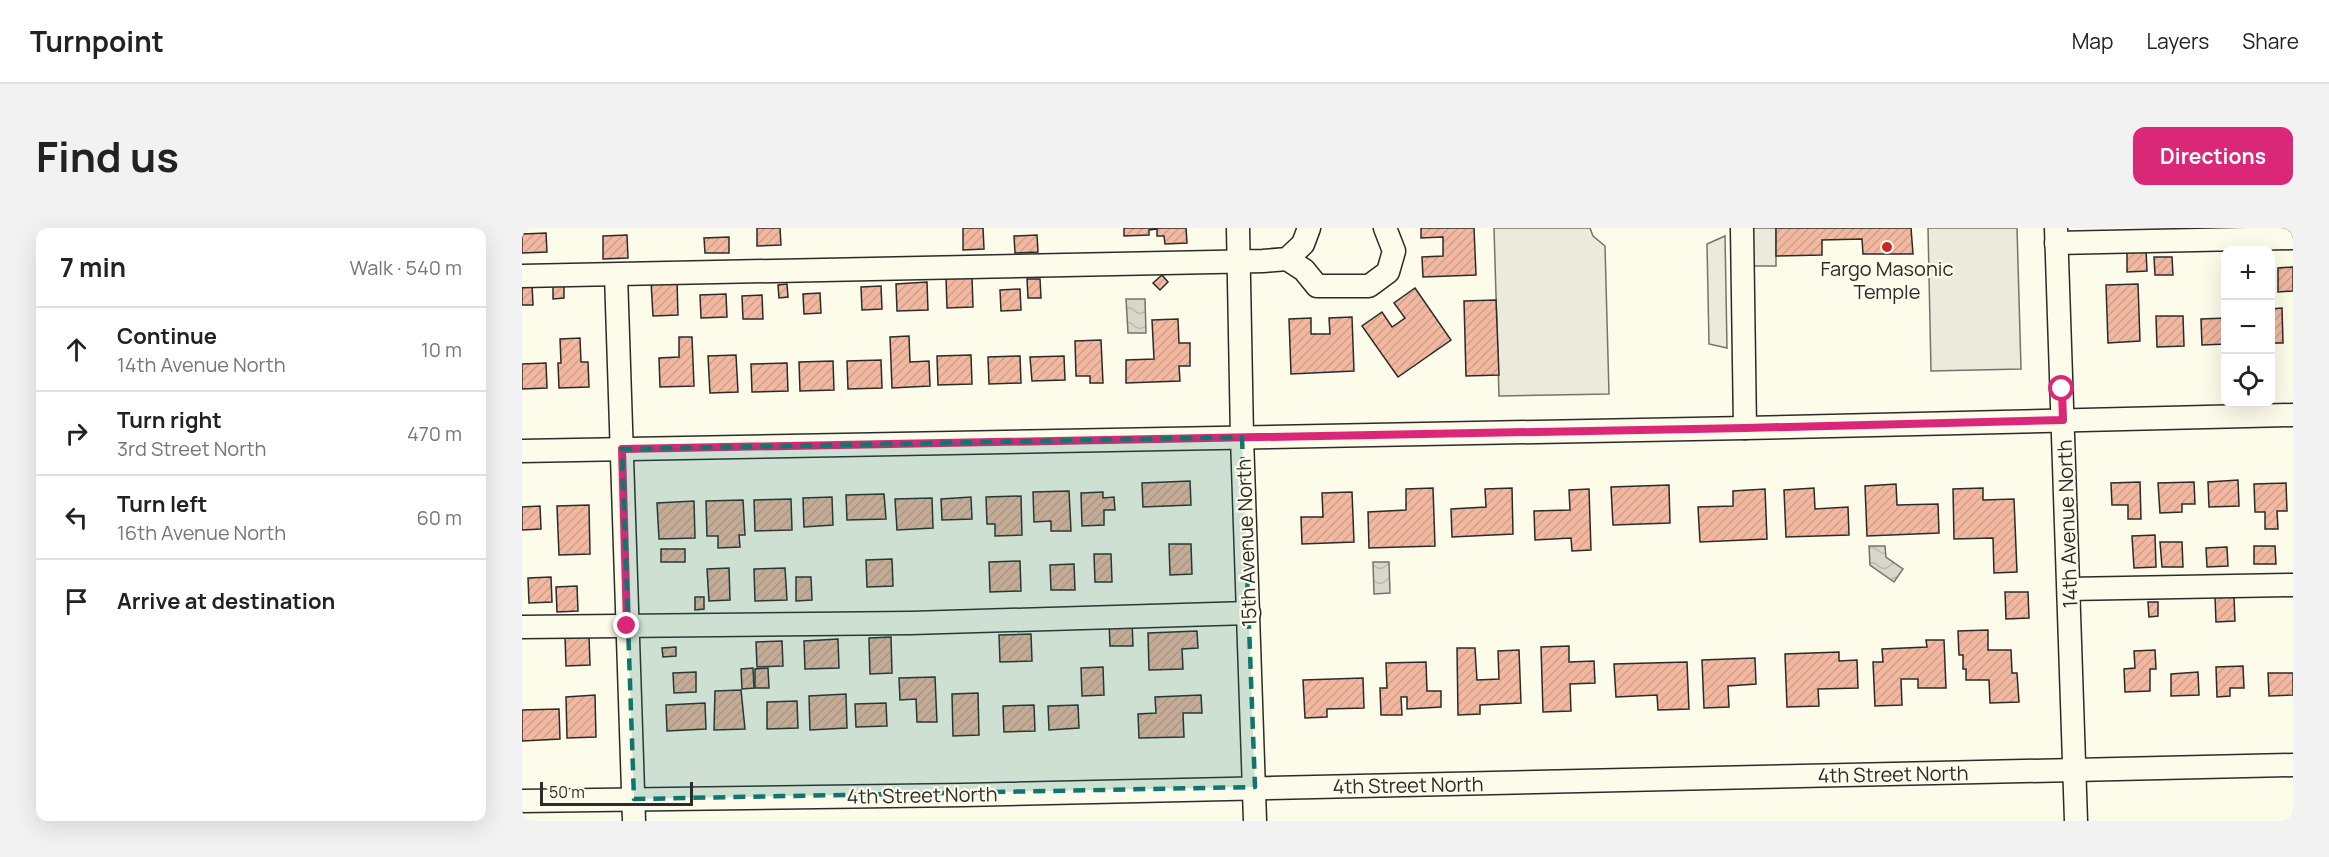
<!DOCTYPE html>
<meta charset="utf-8">
<style>
:root{--surface:#fff;--page:#f2f2f2;--text:#222;--muted:#767676;--line:#e0e0e0;--accent:#db2777}
body{margin:0;font-family:Manrope,sans-serif;background:var(--page);color:var(--text)}
.controls{position:absolute;right:18px;top:18px;display:grid;overflow:hidden;border-radius:12px;box-shadow:0 6px 24px #0002}
.controls button{width:54px;height:54px;display:grid;place-items:center;padding:0;border:0;border-bottom:2px solid var(--line);background:var(--surface);color:var(--text);font:30px sans-serif}
.scale{position:absolute;left:18px;bottom:15px;width:153px;box-sizing:border-box;padding-left:6px;border:3px solid #2b2b2b;border-top:0;font-size:16px;line-height:21px;white-space:nowrap;color:#2b2b2b;-webkit-text-stroke:4px #fdfbea;paint-order:stroke}
.stop{position:absolute;width:18px;height:18px;margin:-14px;border:4px solid #db2777;border-radius:50%;background:#fff}
.stop.end{background:#db2777;border-color:#fff;box-shadow:0 2px 6px #0008}
.list{margin:0;padding:0;list-style:none}
h2{display:flex;justify-content:space-between;align-items:center;height:78px;margin:0;padding:0 24px;font-size:26px}
h2 small{font-size:20px;font-weight:400;color:var(--muted)}
.list li{display:grid;grid-template-columns:39px 1fr auto;gap:18px;align-items:center;box-sizing:border-box;height:84px;padding:0 24px;border-top:2px solid var(--line)}
.list b{display:block;font-size:22px;white-space:nowrap}
.list p{margin:0;font-size:20px;white-space:nowrap;color:var(--muted)}
.list em{font-size:20px;font-style:normal;color:var(--muted)}
.icon{flex:none;width:33px;height:33px;fill:none;stroke:currentColor;stroke-width:2;stroke-linecap:round;stroke-linejoin:round}
.map{position:relative;flex:none;width:1771px;height:593px;overflow:hidden;border-radius:12px}
header{display:flex;align-items:center;gap:36px;box-sizing:border-box;height:84px;padding:0 30px;background:var(--surface);border-bottom:2px solid var(--line)}
header strong{font-size:28px}
nav{display:flex;gap:33px;margin-inline-start:auto;font-size:21px}
.intro{display:flex;align-items:center;justify-content:space-between;box-sizing:border-box;height:144px;padding:0 36px}
h1{margin:0;font-size:42px}
.button{padding:15px 27px;border-radius:12px;background:var(--accent);color:#fff;font-size:21px;font-weight:700}
main{display:flex;gap:36px;padding:0 36px}
aside{flex:1;background:var(--surface);border-radius:12px;box-shadow:0 6px 24px #0002}
.map>svg:first-child{display:block}
.parking{fill:#eceadb;stroke:#74746e;stroke-width:1.5}
.water{fill:url(#water-waves);stroke:#74746e;stroke-width:1.5}
.building{fill:url(#building-hatch);stroke:#2b2b2b;stroke-width:1.5}
.lines{fill:none;stroke-linecap:round;stroke-linejoin:round}
.minor-casing{stroke:#2b2b2b;stroke-width:25}
.minor{stroke:#fdfbea;stroke-width:22}
.route{stroke:#db2777;stroke-width:8}
.marked{fill:#0f766e;fill-opacity:0.2;stroke:#0f766e;stroke-width:4.5;stroke-dasharray:12 8;stroke-linejoin:round}
.poi-dot{fill:#c62828;stroke:#fdfbea;stroke-width:2}
.labels{text-anchor:middle;dominant-baseline:central;stroke-width:4.5;stroke-linejoin:round;paint-order:stroke}
.poi-label{font-size:20px;fill:#2b2b2b;stroke:#fdfbea}
.street-label{font-size:20px;fill:#2b2b2b;stroke:#fdfbea}
</style>
<header>
<strong>Turnpoint</strong>
<nav><a>Map</a><a>Layers</a><a>Share</a></nav>
</header>
<div class="intro"><h1>Find us</h1><a class="button">Directions</a></div>
<main>
<aside>
<h2>7 min<small>Walk · 540 m</small></h2>
<ul class="list">
<li><svg class="icon" aria-label="ahead" viewBox="0 0 24 24"><path d="M12 20V5M6 11l6-6 6 6"/></svg><div><b>Continue</b><p>14th Avenue North</p></div><em>10 m</em></li>
<li><svg class="icon" aria-label="right" viewBox="0 0 24 24"><path d="M7 20v-9h11M14 6l5 5-5 5"/></svg><div><b>Turn right</b><p>3rd Street North</p></div><em>470 m</em></li>
<li><svg class="icon" aria-label="left" viewBox="0 0 24 24"><path d="M17 20v-9H6M10 6l-5 5 5 5"/></svg><div><b>Turn left</b><p>16th Avenue North</p></div><em>60 m</em></li>
<li><svg class="icon" aria-label="arrive" viewBox="0 0 24 24"><path d="M6 21V4h12l-3 4 3 4H6"/></svg><div><b>Arrive at destination</b></div></li>
</ul>
</aside>
<div class="map">
<svg width="1771" height="593" viewBox="0 0 1771 593">
<defs>
<pattern id="water-waves" width="16" height="10" patternUnits="userSpaceOnUse" patternTransform="scale(1.5)"><rect width="16" height="10" fill="#d8d7c9"/><path d="M0 5q4-4 8 0t8 0" fill="none" stroke="#bab9ad"/></pattern>
<pattern id="building-hatch" width="6" height="6" patternUnits="userSpaceOnUse" patternTransform="scale(1.5)"><rect width="6" height="6" fill="#f2b8a0"/><path d="M-1 1l2-2M0 6l6-6M5 7l2-2" fill="none" stroke="#d09e8a"/></pattern>
</defs>
<rect width="100%" height="100%" fill="#fdfbea"/>
<!-- parking -->
<g class="parking">
<polygon points="972,0 1068,0 1071,8 1083,18 1087,166 977,168"/>
<polygon points="1222,0 1254,0 1254,38 1224,38"/>
<polygon points="1406,0 1495,0 1499,141 1409,143"/>
<polygon points="1203,8 1205,120 1187,116 1185,16"/>
</g>
<!-- water -->
<g class="water">
<polygon points="604,71 623,71 624,105 606,105"/>
<polygon points="1347,318 1363,318 1364,329 1381,341 1372,354 1348,337"/>
<polygon points="851,334 867,334 868,365 852,366"/>
</g>
<!-- building -->
<g class="building">
<polygon points="235,0 258,0 259,17 235,18"/>
<polygon points="441,0 461,0 462,21 441,22"/>
<polygon points="602,0 664,0 665,15 643,16 642,8 635,8 635,1 627,2 627,7 602,8"/>
<polygon points="899,0 952,0 954,47 901,49 900,29 921,28 921,9 899,10"/>
<polygon points="1254,0 1389,0 1391,26 1341,26 1340,11 1300,12 1300,27 1254,28"/>
<polygon points="24,5 25,24 0,25 0,6"/>
<polygon points="105,7 106,30 81,31 81,8"/>
<polygon points="515,7 516,24 493,25 492,8"/>
<polygon points="207,9 207,25 183,25 182,10"/>
<polygon points="1605,22 1624,22 1625,43 1605,44"/>
<polygon points="1632,29 1650,29 1651,47 1633,47"/>
<polygon points="1771,39 1771,63 1756,64 1756,40"/>
<polygon points="640,47 646,54 638,62 631,55"/>
<polygon points="450,49 451,79 425,80 424,50"/>
<polygon points="505,51 518,51 519,70 506,70"/>
<polygon points="155,52 156,87 131,88 129,53"/>
<polygon points="405,54 406,82 375,83 374,56"/>
<polygon points="10,56 11,77 0,77 0,57"/>
<polygon points="31,56 42,56 42,70 31,71"/>
<polygon points="265,56 266,69 257,70 256,57"/>
<polygon points="1616,56 1618,113 1586,115 1584,57"/>
<polygon points="359,58 360,81 340,82 339,59"/>
<polygon points="893,60 929,112 876,149 840,98 860,84 870,99 883,90 872,75"/>
<polygon points="498,61 499,82 479,83 478,62"/>
<polygon points="298,65 299,85 282,86 281,66"/>
<polygon points="204,66 205,89 179,90 178,67"/>
<polygon points="240,67 241,91 221,91 220,68"/>
<polygon points="974,72 977,147 944,148 942,73"/>
<polygon points="1760,80 1761,115 1748,115 1748,81"/>
<polygon points="1634,88 1661,88 1662,118 1635,119"/>
<polygon points="830,89 832,143 769,146 767,91 789,90 789,106 808,106 807,90"/>
<polygon points="1704,90 1704,116 1680,117 1679,91"/>
<polygon points="656,91 657,115 668,115 668,138 657,138 658,153 604,155 604,132 632,131 630,92"/>
<polygon points="387,108 388,134 407,133 408,158 370,160 368,109"/>
<polygon points="157,109 170,109 172,158 138,159 137,130 157,129"/>
<polygon points="58,110 59,134 66,134 67,159 37,160 36,135 39,135 38,111"/>
<polygon points="579,112 581,155 568,155 568,148 554,148 553,113"/>
<polygon points="214,127 216,164 188,165 186,128"/>
<polygon points="449,127 450,156 416,157 415,128"/>
<polygon points="498,128 499,155 467,156 466,129"/>
<polygon points="542,128 543,152 510,153 508,129"/>
<polygon points="359,132 360,160 326,161 325,133"/>
<polygon points="311,133 312,162 278,163 277,134"/>
<polygon points="24,135 25,160 0,161 0,136"/>
<polygon points="265,135 266,163 230,164 229,136"/>
<polygon points="1716,252 1717,278 1687,279 1686,254"/>
<polygon points="668,253 669,277 621,279 620,255"/>
<polygon points="1618,254 1619,291 1606,291 1606,277 1590,277 1589,255"/>
<polygon points="1672,254 1673,276 1660,276 1660,284 1638,285 1636,255"/>
<polygon points="1764,255 1765,283 1755,283 1756,301 1743,301 1743,284 1733,284 1732,256"/>
<polygon points="1374,256 1375,277 1416,276 1417,305 1345,308 1343,258"/>
<polygon points="1147,257 1148,295 1091,297 1089,259"/>
<polygon points="911,260 913,318 847,320 846,284 884,282 884,261"/>
<polygon points="990,260 991,306 930,309 929,281 964,279 963,261"/>
<polygon points="1292,260 1293,281 1326,279 1327,307 1264,309 1262,262"/>
<polygon points="1461,260 1461,272 1492,271 1495,344 1472,345 1471,310 1432,311 1431,261"/>
<polygon points="1067,261 1069,322 1050,323 1049,310 1013,312 1012,283 1048,282 1047,262"/>
<polygon points="1243,261 1245,311 1178,314 1176,279 1211,278 1211,263"/>
<polygon points="547,263 549,303 529,303 529,293 512,294 511,264"/>
<polygon points="581,264 581,270 592,269 593,282 582,282 582,297 560,298 559,265"/>
<polygon points="830,264 832,314 780,316 779,289 801,289 800,265"/>
<polygon points="362,266 364,291 325,292 324,267"/>
<polygon points="499,268 500,307 473,308 473,296 465,296 464,269"/>
<polygon points="310,269 311,297 282,299 281,270"/>
<polygon points="449,269 450,291 420,292 419,271"/>
<polygon points="410,270 411,300 375,302 373,271"/>
<polygon points="269,271 270,302 233,303 232,272"/>
<polygon points="221,272 223,307 217,307 218,319 196,320 196,308 185,308 184,273"/>
<polygon points="172,273 173,310 137,311 135,275"/>
<polygon points="67,277 68,326 37,327 35,278"/>
<polygon points="18,278 19,301 0,302 0,279"/>
<polygon points="1633,307 1634,339 1612,340 1610,308"/>
<polygon points="1638,314 1660,314 1661,339 1640,339"/>
<polygon points="647,316 669,316 670,346 648,347"/>
<polygon points="1732,318 1753,318 1754,336 1732,336"/>
<polygon points="1705,319 1706,338 1685,339 1684,320"/>
<rect x="139" y="321" width="24" height="13"/>
<polygon points="572,326 589,326 590,354 573,354"/>
<polygon points="370,331 371,358 345,359 344,332"/>
<polygon points="498,333 499,363 468,364 467,334"/>
<polygon points="552,336 553,362 529,362 528,337"/>
<polygon points="207,340 208,372 187,373 185,341"/>
<polygon points="263,340 265,372 233,373 232,341"/>
<polygon points="29,349 30,374 7,375 6,350"/>
<polygon points="274,349 289,349 290,372 274,373"/>
<polygon points="55,358 56,383 35,384 34,359"/>
<polygon points="1483,364 1506,364 1507,390 1484,391"/>
<polygon points="173,369 182,369 182,381 173,382"/>
<polygon points="1693,369 1712,369 1713,393 1694,394"/>
<polygon points="1626,374 1636,374 1636,388 1627,389"/>
<polygon points="610,393 611,418 588,418 587,394"/>
<polygon points="1466,402 1466,422 1489,422 1490,445 1495,445 1497,474 1468,475 1467,452 1444,452 1444,441 1441,441 1441,427 1437,427 1436,403"/>
<polygon points="675,403 676,420 660,421 661,441 627,442 626,405"/>
<polygon points="509,406 510,433 478,434 477,407"/>
<polygon points="67,407 68,437 44,438 43,408"/>
<polygon points="369,409 370,445 348,446 347,410"/>
<polygon points="316,411 317,440 283,441 282,413"/>
<polygon points="1404,412 1422,412 1424,460 1396,460 1396,451 1379,451 1380,477 1353,478 1351,434 1361,434 1360,421 1405,419"/>
<polygon points="260,413 261,438 235,439 234,414"/>
<polygon points="1047,418 1047,434 1072,433 1073,455 1048,456 1049,483 1021,484 1019,419"/>
<polygon points="154,419 154,428 141,429 140,420"/>
<polygon points="935,420 953,420 955,452 977,451 976,423 997,422 999,475 958,477 958,486 936,487"/>
<polygon points="1633,422 1634,441 1628,441 1628,463 1603,464 1602,441 1613,440 1612,423"/>
<polygon points="1317,424 1317,433 1335,432 1336,460 1296,461 1297,478 1265,479 1263,426"/>
<polygon points="1233,430 1234,456 1206,458 1207,479 1182,480 1180,432"/>
<polygon points="904,434 905,463 919,463 919,479 885,481 885,469 879,469 880,487 859,487 858,460 865,460 864,435"/>
<polygon points="1165,434 1167,481 1136,482 1135,467 1094,469 1092,436"/>
<polygon points="1721,438 1722,460 1708,460 1708,468 1695,469 1694,439"/>
<polygon points="581,439 582,467 560,468 559,440"/>
<polygon points="231,440 232,460 220,461 219,441"/>
<polygon points="246,440 247,460 233,460 233,441"/>
<polygon points="174,444 174,464 152,465 151,445"/>
<polygon points="1676,444 1677,467 1649,468 1649,446"/>
<polygon points="1746,445 1771,445 1771,467 1747,468"/>
<polygon points="413,449 415,494 395,494 394,471 378,472 377,450"/>
<polygon points="841,450 842,480 805,481 805,489 783,490 781,452"/>
<polygon points="219,462 223,501 192,502 193,463"/>
<polygon points="456,465 457,507 431,508 430,466"/>
<polygon points="324,466 325,500 288,502 287,468"/>
<polygon points="73,467 74,509 45,510 44,469"/>
<polygon points="679,467 680,485 661,485 662,509 617,510 616,486 634,485 633,469"/>
<polygon points="275,473 276,500 245,501 245,474"/>
<polygon points="183,475 184,501 145,503 144,477"/>
<polygon points="364,475 365,498 334,499 333,476"/>
<polygon points="512,477 513,503 482,504 481,478"/>
<polygon points="556,477 557,500 527,502 526,478"/>
<polygon points="37,481 38,511 0,513 0,482"/>
</g>
<g class="lines">
<!-- minor casing -->
<g class="minor-casing">
<g id="minor">
<polyline points="716,0 720,209 733,593"/>
<polyline points="1220,0 1223,200"/>
<polyline points="1534,0 1554,593"/>
<polyline points="1534,15 1771,10"/>
<polyline points="765,31 782,42 795,58 847,58 866,44 872,23 863,0"/>
<polyline points="94,47 112,593"/>
<polyline points="0,48 741,33 765,31 781,16 787,0"/>
<polyline points="0,223 1223,200 1771,187"/>
<polyline points="1547,361 1771,357"/>
<polyline points="0,399 389,395 727,385"/>
<polyline points="0,573 441,567 1771,537"/>
</g>
</g>
<!-- minor -->
<use href="#minor" class="minor"/>
</g>
<g class="lines">
<!-- route -->
<polyline class="route" points="105,398 100,221 1223,200 1541,192 1540,161"/>
</g>
<!-- marked area -->
<path class="marked" d="M 720,209 L 733,559 L 112,571 L 100,221 Z"/>
<!-- markers -->
<circle class="poi-dot" cx="1365" cy="19" r="6"/>
<g class="labels">
<!-- poi labels -->
<g class="poi-label">
<text x="1365" y="40">Fargo Masonic<tspan x="1365" dy="23">Temple</tspan></text>
</g>
<!-- street labels -->
<g class="street-label">
<text transform="translate(1545 296) rotate(-92)">14th Avenue North</text>
<text transform="translate(724 315) rotate(-92)">15th Avenue North</text>
<text transform="translate(1371 546) rotate(-1)">4th Street North</text>
<text transform="translate(886 557) rotate(-1)">4th Street North</text>
<text transform="translate(400 567) rotate(-1)">4th Street North</text>
</g>
</g>
</svg>
<div class="controls">
<button>+</button>
<button>−</button>
<button><svg class="icon" aria-label="locate" viewBox="0 0 24 24"><circle cx="12" cy="12" r="6"/><path d="M12 2v4M12 18v4M2 12h4M18 12h4"/></svg></button>
</div>
<div class="scale">50 m</div>
<div class="stop" style="left:1540px;top:161px"></div>
<div class="stop end" style="left:105px;top:398px"></div>
</div>
</main>
